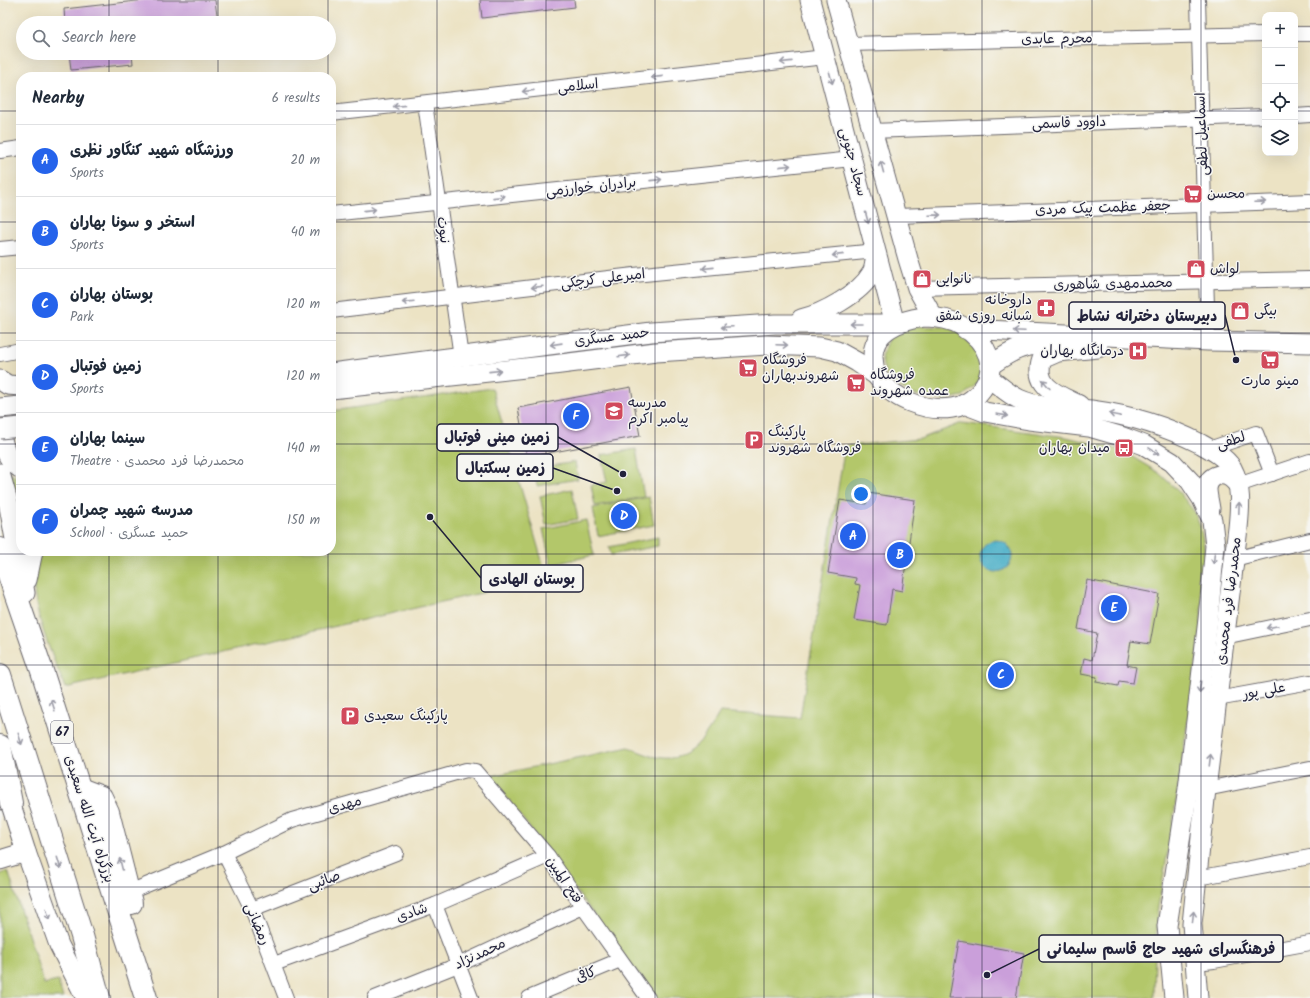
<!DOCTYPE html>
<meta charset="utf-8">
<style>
:root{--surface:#fff;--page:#f6f6f7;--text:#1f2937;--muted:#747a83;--line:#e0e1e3;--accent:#2563eb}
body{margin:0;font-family:Kalam,"Playpen Sans Arabic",sans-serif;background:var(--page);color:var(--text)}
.controls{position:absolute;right:12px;top:12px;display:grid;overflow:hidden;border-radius:8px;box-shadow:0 4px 16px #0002}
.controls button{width:36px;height:36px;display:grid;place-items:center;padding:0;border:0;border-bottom:1px solid var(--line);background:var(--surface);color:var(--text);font:20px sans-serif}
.you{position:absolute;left:861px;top:494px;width:14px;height:14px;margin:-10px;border:3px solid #fff;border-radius:50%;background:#1a73e8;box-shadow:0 0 0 6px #1a73e833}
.badge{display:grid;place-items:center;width:26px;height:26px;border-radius:50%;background:var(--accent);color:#fff;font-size:13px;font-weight:700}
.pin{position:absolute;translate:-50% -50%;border:2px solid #fff;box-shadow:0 1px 4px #0006}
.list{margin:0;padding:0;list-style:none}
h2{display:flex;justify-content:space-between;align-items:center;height:52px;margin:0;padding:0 16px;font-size:17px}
h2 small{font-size:13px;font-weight:400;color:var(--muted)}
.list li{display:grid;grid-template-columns:26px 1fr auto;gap:12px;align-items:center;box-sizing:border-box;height:72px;padding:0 16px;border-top:1px solid var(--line)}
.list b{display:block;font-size:15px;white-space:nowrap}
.list p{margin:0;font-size:13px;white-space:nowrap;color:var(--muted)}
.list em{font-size:13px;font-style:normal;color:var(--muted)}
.icon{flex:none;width:22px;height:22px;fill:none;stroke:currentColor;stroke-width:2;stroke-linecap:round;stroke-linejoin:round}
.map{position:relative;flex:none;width:1310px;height:998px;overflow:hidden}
.search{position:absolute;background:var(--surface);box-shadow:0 4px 16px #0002;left:16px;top:16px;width:320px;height:44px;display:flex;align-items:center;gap:10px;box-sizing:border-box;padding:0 14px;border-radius:22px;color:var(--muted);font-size:15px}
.panel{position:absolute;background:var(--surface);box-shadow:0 4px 16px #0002;left:16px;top:72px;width:320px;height:484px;border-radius:16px}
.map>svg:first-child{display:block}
.green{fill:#b3c76b;stroke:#6a7453}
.water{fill:#48afc7;stroke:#356881}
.building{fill:#ca9fda}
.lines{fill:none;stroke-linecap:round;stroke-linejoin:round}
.street-casing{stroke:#69666b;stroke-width:16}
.secondary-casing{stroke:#69666b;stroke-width:21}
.highway-casing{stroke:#69666b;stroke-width:24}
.street{stroke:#fff;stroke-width:14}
.secondary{stroke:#fff;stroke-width:19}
.highway{stroke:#fff;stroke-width:22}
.secondary-bridge-casing{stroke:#69666b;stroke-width:21;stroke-linecap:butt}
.secondary-bridge{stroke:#fff;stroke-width:19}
.oneway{stroke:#9c9ca7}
.grid{fill:none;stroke:#22223b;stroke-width:1;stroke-opacity:0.55}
.labels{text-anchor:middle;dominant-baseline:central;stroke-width:3;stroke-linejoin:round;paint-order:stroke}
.shield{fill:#f6f6f2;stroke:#626272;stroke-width:1}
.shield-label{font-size:13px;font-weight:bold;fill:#22223b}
.street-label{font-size:14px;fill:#22223b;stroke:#f6f6f2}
.poi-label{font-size:14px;fill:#22223b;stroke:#f6f6f2;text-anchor:start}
.leader{fill:none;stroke:#22223b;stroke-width:1.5}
.callout-dot{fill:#22223b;stroke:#f6f6f2;stroke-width:1.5}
.callout{fill:#f6f6f2;stroke:#22223b;stroke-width:1.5}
.callout-label{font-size:15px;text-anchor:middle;font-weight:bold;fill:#22223b}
</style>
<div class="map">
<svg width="1310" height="998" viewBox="0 0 1310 998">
<rect width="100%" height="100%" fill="#f6f6f2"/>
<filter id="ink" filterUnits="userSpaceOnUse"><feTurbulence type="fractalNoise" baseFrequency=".025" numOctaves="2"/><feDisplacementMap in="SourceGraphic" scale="8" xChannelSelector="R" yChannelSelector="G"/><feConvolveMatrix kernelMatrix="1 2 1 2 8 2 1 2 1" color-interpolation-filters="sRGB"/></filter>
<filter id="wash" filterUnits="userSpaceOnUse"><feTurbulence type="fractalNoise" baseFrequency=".012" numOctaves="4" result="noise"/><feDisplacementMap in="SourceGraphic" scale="16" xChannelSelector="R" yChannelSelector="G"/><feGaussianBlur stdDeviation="0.9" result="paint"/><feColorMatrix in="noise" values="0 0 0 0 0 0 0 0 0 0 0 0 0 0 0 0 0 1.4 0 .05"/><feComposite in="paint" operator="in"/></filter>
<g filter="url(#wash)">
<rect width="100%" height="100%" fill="#ece3c4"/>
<!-- green -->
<g class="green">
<polygon points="909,326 947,327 964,335 983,359 980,381 963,396 943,400 910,394 887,376 883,366 881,356 888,339"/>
<path d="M 492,388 L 547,578 L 65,688 C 52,654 30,607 34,572 C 35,565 38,558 40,551 L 331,551 L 331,411 Z"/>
<path d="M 962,423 L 1066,437 L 1121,450 L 1159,473 L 1178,491 L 1194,511 L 1200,526 L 1204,545 L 1205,560 L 1200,637 L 1173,822 L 1157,913 L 1155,955 L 1154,998 L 656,998 L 491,776 L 629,747 C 678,771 695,755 720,712 L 800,718 L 845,446 L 920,439 Z"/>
<polygon points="636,449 644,497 595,506 591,485 607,482 601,455"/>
<polygon points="575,462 578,479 537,486 534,469"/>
<polygon points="9,473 21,480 21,547"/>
<polygon points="572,489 578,519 546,525 540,496"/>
<polygon points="649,497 654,525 598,536 593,508"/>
<polygon points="586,520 594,555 551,565 543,529"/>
<polygon points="658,537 658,546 611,555 609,547"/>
<polygon points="8,871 44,984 58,981 63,998 0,998 0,874"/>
</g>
<!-- water -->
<circle class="water" cx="996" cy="556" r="16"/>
<g id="blocks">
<!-- building -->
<g class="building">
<polygon points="145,0 215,0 218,23 65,23 64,9"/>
<polygon points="480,0 574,0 575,7 482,18"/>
<polygon points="69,53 132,53 133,64 71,70"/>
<polygon points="631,387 640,436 527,457 518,408"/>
<polygon points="868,493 915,500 902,591 892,589 887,625 854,620 860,585 855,584 856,578 828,573 840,500 866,504"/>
<polygon points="1087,580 1159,594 1150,644 1131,641 1127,665 1136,667 1133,683 1119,681 1118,686 1096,682 1097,677 1081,674 1084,658 1092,660 1097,633 1078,629"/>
<polygon points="959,941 1024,953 1016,998 949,998"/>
</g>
</g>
</g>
<g filter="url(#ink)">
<use href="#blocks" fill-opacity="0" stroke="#69666b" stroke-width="1"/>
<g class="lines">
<!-- street casing -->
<g class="street-casing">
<g id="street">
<polyline points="1198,0 1208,341"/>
<polyline points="1295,34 1310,34"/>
<polyline points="848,44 1265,34"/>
<polyline points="425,103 461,357"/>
<polyline points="331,113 825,57"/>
<polyline points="1295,116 1310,115"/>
<polyline points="872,131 1265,116"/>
<polyline points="0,151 21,148"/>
<polyline points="331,214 852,159"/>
<polyline points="896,216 1310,201"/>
<polyline points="0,249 21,247"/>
<polyline points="917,288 1310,279"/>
<polyline points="331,311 634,275 876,251"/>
<polyline points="0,354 21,350"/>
<polyline points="1209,449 1256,433 1272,474"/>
<polyline points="1238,485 1310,461"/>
<polyline points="1234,559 1310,540"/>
<polyline points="1224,637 1310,619"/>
<polyline points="1217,699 1310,682"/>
<polyline points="1206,789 1310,768"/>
<polyline points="224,853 252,909 286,998"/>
<polyline points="1197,878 1310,857"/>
<polyline points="127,893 224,853 292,820 466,770 475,771 548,856 583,907 648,998"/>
<polyline points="435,905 471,998"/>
<polyline points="252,909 396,853"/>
<polyline points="1196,963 1214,961 1310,943"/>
<polyline points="274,964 435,905 548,856"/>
<polyline points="375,998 458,965 583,907"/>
<polyline points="529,998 620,960"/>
</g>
</g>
<!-- secondary casing -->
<g class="secondary-casing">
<g id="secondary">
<polyline points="836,0 908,259 917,288 933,317"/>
<path d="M 924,317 C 937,317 951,319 962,326 C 988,342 1001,369 978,394 C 971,401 961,407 952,408 C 926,412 891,399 877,376 C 874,372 874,364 873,358 C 872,330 901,320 924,317 Z"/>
<path d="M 801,319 C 822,314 860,294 871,274 C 875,269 875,259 876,253"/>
<polyline points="965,329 1208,341 1310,343"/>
<path d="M 991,365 C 1014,349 1026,343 1054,345"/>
<polyline points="331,373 651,332 775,324 895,324 810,0"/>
<path d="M 989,378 C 999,385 1008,394 1019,399 C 1041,409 1067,408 1091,410 C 1129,415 1166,426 1201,444 C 1212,450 1225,457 1232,468 C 1242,486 1240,508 1238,528 L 1206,789 L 1192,924 L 1198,998"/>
<polyline points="0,380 8,385 21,386"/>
<polyline points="331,389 553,365 656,352 767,345 820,347 837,351 857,362 877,376"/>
<polyline points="964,404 985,412 1029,420 1089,427 1120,436 1144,445 1172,462 1190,481 1202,499 1212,520 1215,546 1208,619 1188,789 1167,926 1174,998"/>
<path d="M 1079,405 C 1059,395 1032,387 1042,359 L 1058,352 L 1098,348"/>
<polyline points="0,408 21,406"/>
<path d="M 0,429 C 3,446 6,460 21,469"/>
<polyline points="0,473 8,501 25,593"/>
<path d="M 1210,509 C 1209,502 1207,495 1207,489 C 1208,476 1221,471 1231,478 C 1234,480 1236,483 1238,485"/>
<polyline points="27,580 33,551"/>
<polyline points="6,789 26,852 59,945 86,998"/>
<polyline points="0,860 26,852"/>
</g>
</g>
<!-- highway casing -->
<g class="highway-casing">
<g id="highway">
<polyline points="0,549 42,671 146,998"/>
<polyline points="0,675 82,936 99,998"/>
<polyline points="0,746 11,803"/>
<polyline points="80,789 101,797 108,812 131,903"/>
</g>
</g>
<!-- street -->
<use href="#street" class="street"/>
<!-- secondary -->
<use href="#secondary" class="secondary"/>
<!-- highway -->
<use href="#highway" class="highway"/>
<!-- secondary-bridge casing -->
<g class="secondary-bridge-casing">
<polyline id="secondary-bridge" points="0,429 21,427"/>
</g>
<!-- secondary-bridge -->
<use href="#secondary-bridge" class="secondary-bridge"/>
</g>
<!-- one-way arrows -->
<defs><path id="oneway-shaft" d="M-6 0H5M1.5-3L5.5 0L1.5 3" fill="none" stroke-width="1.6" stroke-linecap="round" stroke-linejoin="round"/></defs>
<g class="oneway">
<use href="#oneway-shaft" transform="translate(786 62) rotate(174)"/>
<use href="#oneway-shaft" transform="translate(657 77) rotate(174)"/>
<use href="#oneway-shaft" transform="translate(831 78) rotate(75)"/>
<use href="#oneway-shaft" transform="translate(528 91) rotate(174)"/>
<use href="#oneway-shaft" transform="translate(399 106) rotate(174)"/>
<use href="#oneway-shaft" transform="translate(785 166) rotate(-6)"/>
<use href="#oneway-shaft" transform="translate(882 167) rotate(-105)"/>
<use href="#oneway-shaft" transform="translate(656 180) rotate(-6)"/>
<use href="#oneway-shaft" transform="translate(499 197) rotate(-6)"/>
<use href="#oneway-shaft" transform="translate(1260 202) rotate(-2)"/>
<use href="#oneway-shaft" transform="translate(370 210) rotate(-6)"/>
<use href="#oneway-shaft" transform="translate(935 215) rotate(-2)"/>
<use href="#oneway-shaft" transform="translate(867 218) rotate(75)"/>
<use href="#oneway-shaft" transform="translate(838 255) rotate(174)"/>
<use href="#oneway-shaft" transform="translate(708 268) rotate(174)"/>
<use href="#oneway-shaft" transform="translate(537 287) rotate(173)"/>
<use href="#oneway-shaft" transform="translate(408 302) rotate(173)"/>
<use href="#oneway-shaft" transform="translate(856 324) rotate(180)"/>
<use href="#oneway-shaft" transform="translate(727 327) rotate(177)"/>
<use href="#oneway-shaft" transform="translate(1019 331) rotate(-177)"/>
<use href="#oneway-shaft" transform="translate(556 344) rotate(172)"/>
<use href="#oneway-shaft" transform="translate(782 345) rotate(2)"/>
<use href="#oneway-shaft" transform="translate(624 356) rotate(-7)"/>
<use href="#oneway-shaft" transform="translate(495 371) rotate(-6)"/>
<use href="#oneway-shaft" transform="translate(1046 384) rotate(-130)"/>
<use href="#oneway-shaft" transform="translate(1002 415) rotate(10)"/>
<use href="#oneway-shaft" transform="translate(1115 415) rotate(-169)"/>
<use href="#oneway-shaft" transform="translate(1154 451) rotate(32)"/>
<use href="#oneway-shaft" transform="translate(1239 508) rotate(-88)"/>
<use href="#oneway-shaft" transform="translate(1214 558) rotate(96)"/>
<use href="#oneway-shaft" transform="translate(1272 627) rotate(168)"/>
<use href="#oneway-shaft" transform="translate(1200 687) rotate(97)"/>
<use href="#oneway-shaft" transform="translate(53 705) rotate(-108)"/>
<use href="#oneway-shaft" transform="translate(20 739) rotate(73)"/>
<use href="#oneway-shaft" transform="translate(1210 760) rotate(-83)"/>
<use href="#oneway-shaft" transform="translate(59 863) rotate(73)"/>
<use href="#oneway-shaft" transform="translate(121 864) rotate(-104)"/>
<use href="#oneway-shaft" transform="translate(48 914) rotate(71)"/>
<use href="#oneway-shaft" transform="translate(1193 917) rotate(-84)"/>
</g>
</g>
<!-- grid -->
<path class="grid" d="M 109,0 L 109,23M 218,0 L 218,23M 328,0 L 328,23M 437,0 L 437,998M 546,0 L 546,998M 655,0 L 655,998M 764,0 L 764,998M 873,0 L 873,998M 982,0 L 982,998M 1092,0 L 1092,998M 1201,0 L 1201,998M 109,53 L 109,77M 218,53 L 218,77M 328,53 L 328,77M 0,111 L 21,111M 331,111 L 1265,111M 1295,111 L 1310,111M 0,222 L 21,222M 331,222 L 1310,222M 0,333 L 21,333M 331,333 L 1310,333M 0,444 L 21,444M 331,444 L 1310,444M 109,551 L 109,998M 218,551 L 218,998M 328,551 L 328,998M 0,554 L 1310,554M 0,665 L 1310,665M 0,776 L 1310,776M 0,887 L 1310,887"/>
<!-- icons -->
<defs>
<g id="supermarket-square" transform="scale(1)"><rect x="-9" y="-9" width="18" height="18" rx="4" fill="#d1495b" stroke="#f6f6f2"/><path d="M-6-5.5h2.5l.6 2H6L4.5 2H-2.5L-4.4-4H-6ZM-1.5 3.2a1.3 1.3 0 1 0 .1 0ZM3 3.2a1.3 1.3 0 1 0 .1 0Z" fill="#fff"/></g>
<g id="shop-square" transform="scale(1)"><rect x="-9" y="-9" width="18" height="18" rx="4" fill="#d1495b" stroke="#f6f6f2"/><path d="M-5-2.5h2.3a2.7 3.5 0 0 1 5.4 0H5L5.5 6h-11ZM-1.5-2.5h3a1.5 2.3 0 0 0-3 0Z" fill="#fff"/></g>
<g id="pharmacy-square" transform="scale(1)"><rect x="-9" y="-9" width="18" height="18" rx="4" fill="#d1495b" stroke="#f6f6f2"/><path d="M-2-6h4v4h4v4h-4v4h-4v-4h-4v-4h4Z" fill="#fff"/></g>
<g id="hospital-square" transform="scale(1)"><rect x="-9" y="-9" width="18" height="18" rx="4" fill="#d1495b" stroke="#f6f6f2"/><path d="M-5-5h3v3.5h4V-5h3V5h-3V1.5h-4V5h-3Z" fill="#fff"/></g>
<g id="school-square" transform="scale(1)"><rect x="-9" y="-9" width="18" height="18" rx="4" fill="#d1495b" stroke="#f6f6f2"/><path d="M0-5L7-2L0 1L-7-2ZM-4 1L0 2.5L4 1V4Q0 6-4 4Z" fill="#fff"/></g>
<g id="parking-square" transform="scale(1)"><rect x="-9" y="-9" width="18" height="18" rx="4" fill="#d1495b" stroke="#f6f6f2"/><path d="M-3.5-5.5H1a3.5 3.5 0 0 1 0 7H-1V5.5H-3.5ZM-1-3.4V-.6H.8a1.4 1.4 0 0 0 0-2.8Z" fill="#fff"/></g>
<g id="bus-square" transform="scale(1)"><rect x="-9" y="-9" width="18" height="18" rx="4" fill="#d1495b" stroke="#f6f6f2"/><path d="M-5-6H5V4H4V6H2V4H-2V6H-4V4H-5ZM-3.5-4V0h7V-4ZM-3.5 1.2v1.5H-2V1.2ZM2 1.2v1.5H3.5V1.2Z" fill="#fff"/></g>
</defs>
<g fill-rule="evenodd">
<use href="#supermarket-square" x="1193" y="194"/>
<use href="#shop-square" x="1196" y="269"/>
<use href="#shop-square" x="922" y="279"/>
<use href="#pharmacy-square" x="1046" y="308"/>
<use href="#shop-square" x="1240" y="311"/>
<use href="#hospital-square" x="1138" y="351"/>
<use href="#supermarket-square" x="1270" y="360"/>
<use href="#supermarket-square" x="748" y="368"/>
<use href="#supermarket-square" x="856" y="383"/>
<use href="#school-square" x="614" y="411"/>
<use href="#parking-square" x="754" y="440"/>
<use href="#bus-square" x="1124" y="448"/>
<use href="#parking-square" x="350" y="716"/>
</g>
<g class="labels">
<!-- shield labels -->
<rect class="shield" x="51" y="721" width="22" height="22" rx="3"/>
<g class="shield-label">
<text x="62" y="732">67</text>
</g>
<!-- street labels -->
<g class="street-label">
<text transform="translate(1057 39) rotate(-1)">محرم عابدی</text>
<text transform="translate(578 86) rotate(-6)">اسلامی</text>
<text transform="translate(1069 123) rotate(-2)">داوود قاسمی</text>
<text transform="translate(1202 134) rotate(-92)">اسماعیل لطفی</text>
<text transform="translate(853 162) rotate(75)">سجاد جنوبی</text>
<text transform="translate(591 187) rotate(-6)">برادران خوارزمی</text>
<text transform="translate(1103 208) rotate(-2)">جعفر عظمت پیک مردی</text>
<text transform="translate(443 230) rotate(82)">نبوت</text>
<text transform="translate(603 279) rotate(-7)">امیرعلی کرچکی</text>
<text transform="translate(1113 284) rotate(-1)">محمدمهدی شاهوری</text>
<text transform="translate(612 337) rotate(-7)">حمید عسگری</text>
<text transform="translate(1231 441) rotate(-18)">لطفی</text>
<text transform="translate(1229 601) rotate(-83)">محمدرضا فرد محمدی</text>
<text transform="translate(1264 691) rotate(-10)">علی پور</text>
<text transform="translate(345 805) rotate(-16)">مهدی</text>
<text transform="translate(89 819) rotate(72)">بزرگراه آیت الله سعیدی</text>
<text transform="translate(564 880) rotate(56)">فتح المبین</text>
<text transform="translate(324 881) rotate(-21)">صائبی</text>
<text transform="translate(412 913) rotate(-20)">شادی</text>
<text transform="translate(257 924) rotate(67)">رمضانی</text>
<text transform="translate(480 954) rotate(-25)">محمدنژاد</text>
<text transform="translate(586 975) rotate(-22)">کافی</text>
</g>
<!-- poi labels -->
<g class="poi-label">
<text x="1207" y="194">محسن</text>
<text x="1210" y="269">لواش</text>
<text x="936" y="279">نانوایی</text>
<text x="1032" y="300" text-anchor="end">داروخانه<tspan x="1032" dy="16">شبانه روزی شفق</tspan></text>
<text x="1254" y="311">بیگی</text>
<text x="1124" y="351" text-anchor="end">درمانگاه بهاران</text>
<text x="762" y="360">فروشگاه<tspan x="762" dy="16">شهروندبهاران</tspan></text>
<text x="870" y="375">فروشگاه<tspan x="870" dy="16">عمده شهروند</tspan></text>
<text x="1270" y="381" text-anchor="middle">مینو مارت</text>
<text x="628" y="403">مدرسه<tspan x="628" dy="16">پیامبر اکرم</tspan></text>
<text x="768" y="432">پارکینگ<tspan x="768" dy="16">فروشگاه شهروند</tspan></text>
<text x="1110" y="448" text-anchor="end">میدان بهاران</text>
<text x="364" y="716">پارکینگ سعیدی</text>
</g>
</g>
<!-- callouts -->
<path class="leader" d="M1236 360L1225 315M623 474L558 437M617 491L553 468M430 517L481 578M987 975L1039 949"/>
<g class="callout-dot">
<circle cx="1236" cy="360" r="4"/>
<circle cx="623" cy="474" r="4"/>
<circle cx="617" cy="491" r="4"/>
<circle cx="430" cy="517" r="4"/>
<circle cx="987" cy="975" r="4"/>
</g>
<g class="callout">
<rect x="1069" y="302" width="156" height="27" rx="4"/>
<rect x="437" y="424" width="121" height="27" rx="4"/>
<rect x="457" y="454" width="96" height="27" rx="4"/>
<rect x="481" y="565" width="102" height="27" rx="4"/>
<rect x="1039" y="935" width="244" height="27" rx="4"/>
</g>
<g class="callout-label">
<text x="1147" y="321">دبیرستان دخترانه نشاط</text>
<text x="497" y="442">زمین مینی فوتبال</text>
<text x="505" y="473">زمین بسکتبال</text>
<text x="532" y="584">بوستان الهادی</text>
<text x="1161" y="954">فرهنگسرای شهید حاج قاسم سلیمانی</text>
</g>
</svg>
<div class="controls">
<button>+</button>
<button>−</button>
<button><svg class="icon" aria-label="locate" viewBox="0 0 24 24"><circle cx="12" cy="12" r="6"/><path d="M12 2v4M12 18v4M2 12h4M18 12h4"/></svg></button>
<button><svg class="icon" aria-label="layers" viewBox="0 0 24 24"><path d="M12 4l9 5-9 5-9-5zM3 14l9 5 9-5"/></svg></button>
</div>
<div class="you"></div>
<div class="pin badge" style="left:853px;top:536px">A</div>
<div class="pin badge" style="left:900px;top:555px">B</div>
<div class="pin badge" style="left:1001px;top:675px">C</div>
<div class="pin badge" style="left:624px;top:516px">D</div>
<div class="pin badge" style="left:1114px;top:608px">E</div>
<div class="pin badge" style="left:576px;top:416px">F</div>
<div class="search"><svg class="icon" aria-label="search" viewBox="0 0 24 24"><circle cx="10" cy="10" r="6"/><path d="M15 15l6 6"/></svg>Search here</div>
<section class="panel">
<h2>Nearby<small>6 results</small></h2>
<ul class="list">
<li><span class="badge">A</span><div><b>ورزشگاه شهید کنگاور نظری</b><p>Sports</p></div><em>20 m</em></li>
<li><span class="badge">B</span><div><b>استخر و سونا بهاران</b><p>Sports</p></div><em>40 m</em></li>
<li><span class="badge">C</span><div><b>بوستان بهاران</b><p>Park</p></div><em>120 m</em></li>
<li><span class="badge">D</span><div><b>زمین فوتبال</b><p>Sports</p></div><em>120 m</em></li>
<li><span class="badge">E</span><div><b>سینما بهاران</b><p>Theatre · محمدرضا فرد محمدی</p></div><em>140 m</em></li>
<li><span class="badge">F</span><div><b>مدرسه شهید چمران</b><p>School · حمید عسگری</p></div><em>150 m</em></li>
</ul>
</section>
</div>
